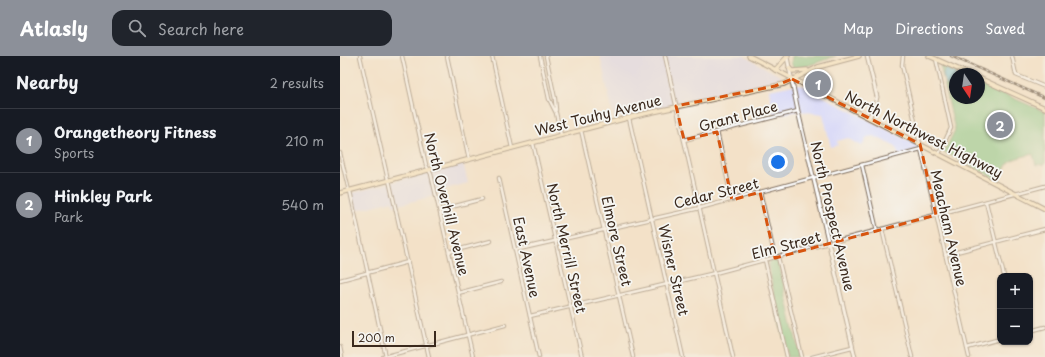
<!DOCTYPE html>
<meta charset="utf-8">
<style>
:root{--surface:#171b24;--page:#20242c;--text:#f1f3f6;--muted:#9ea1a6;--line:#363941;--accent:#8c9099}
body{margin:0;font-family:"Playpen Sans",sans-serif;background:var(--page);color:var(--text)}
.controls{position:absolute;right:12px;bottom:12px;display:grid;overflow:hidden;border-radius:8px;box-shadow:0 1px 3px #0004}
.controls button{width:36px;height:36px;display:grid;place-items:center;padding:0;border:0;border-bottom:1px solid var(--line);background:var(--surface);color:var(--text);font:20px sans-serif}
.compass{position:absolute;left:609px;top:12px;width:36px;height:36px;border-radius:50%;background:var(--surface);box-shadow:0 1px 3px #0004;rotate:167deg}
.scale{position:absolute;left:12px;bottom:10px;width:84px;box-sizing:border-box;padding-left:4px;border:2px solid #3b2a1e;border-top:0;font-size:11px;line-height:14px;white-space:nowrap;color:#3b2a1e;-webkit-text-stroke:3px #f6f6f2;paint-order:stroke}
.you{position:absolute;left:438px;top:106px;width:14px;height:14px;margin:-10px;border:3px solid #fff;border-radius:50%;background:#1a73e8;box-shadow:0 0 0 6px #1a73e833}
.badge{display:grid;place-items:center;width:26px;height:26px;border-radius:50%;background:var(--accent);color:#fff;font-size:13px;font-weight:700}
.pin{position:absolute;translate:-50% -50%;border:2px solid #fff;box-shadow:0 1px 4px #0006}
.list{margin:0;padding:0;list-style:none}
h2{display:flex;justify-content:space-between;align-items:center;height:52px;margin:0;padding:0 16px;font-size:17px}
h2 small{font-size:13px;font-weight:400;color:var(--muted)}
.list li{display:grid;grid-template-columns:26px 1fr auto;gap:12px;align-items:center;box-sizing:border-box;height:64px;padding:0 16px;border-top:1px solid var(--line)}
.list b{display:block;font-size:15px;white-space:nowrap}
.list p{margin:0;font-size:13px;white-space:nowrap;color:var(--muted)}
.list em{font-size:13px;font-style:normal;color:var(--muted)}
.icon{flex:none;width:22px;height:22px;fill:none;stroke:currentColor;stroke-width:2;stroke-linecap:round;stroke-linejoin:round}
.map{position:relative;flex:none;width:705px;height:301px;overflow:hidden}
header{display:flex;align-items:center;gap:24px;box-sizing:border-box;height:56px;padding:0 20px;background:var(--accent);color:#fff}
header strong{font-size:19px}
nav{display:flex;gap:22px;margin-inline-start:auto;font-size:14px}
.search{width:280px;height:36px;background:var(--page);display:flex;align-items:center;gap:10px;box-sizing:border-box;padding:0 14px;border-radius:12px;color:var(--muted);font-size:15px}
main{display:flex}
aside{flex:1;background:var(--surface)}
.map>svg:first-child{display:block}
.built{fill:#d7d7f8}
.green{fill:#7cc683;stroke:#5c7850}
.water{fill:#5bbcda;stroke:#4b737c}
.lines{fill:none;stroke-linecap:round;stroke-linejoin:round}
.minor-casing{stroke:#7b6a5a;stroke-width:4.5}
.tertiary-casing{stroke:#7b6a5a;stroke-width:5}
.secondary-casing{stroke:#7b6a5a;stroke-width:5.5}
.minor{stroke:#fff;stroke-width:2.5}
.tertiary{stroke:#fff;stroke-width:3}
.secondary{stroke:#f9e7c3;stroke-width:3.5}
.rail-casing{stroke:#3b2a1e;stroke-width:2.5}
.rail{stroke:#f6f6f2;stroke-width:1;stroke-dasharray:3;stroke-linecap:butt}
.marked{fill:none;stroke:#d7540e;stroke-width:3;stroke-dasharray:8 5;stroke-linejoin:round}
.labels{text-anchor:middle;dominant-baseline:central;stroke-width:3.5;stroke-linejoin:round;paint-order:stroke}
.street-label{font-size:14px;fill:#3b2a1e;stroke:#f6f6f2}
</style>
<header>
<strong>Atlasly</strong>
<div class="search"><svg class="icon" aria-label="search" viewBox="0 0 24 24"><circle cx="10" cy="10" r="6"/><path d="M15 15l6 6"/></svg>Search here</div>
<nav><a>Map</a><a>Directions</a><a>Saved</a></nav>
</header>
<main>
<aside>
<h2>Nearby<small>2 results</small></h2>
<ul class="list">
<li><span class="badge">1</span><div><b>Orangetheory Fitness</b><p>Sports</p></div><em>210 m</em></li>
<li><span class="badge">2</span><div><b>Hinkley Park</b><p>Park</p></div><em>540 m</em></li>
</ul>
</aside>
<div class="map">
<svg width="705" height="301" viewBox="0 0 705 301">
<rect width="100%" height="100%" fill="#f6f6f2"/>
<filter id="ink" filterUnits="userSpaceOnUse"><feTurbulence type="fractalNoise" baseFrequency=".025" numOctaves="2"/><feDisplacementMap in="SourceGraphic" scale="8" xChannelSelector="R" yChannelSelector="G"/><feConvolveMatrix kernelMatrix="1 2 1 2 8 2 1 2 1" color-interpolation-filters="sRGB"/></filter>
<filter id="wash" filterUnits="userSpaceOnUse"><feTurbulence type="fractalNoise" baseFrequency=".012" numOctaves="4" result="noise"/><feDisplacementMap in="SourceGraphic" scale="16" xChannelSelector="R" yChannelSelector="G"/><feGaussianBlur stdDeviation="0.9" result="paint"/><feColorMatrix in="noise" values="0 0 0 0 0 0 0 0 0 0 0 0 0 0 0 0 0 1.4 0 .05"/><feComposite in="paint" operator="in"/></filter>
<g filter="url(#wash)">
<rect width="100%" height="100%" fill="#f3e1c8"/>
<!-- built -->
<g class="built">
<polygon points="260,0 404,0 442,21 438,25 274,63"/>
<polygon points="459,28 580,91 580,94 559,100 556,91 534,80 527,81 522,90 508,82 497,85 498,89 491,91 483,58 460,55 434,59 429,34"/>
<polygon points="123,107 128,127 97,135 98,139 54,150 52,145 14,155 9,138"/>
</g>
<!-- green -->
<g class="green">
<polygon points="452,0 496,0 455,14 451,7"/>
<path d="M 600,9 L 620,18 L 615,18 L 615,42 L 639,42 L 639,27 L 705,56 L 705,108 L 696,109 L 693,98 C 669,104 670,102 658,124 L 604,96 L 615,74 Z"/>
<polygon points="435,203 439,208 460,301 448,301 428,209 429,205"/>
</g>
<!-- water -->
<polygon class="water" points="605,13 616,18 615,27 606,29 603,19"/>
</g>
<g filter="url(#ink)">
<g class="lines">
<!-- minor casing -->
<g class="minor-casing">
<g id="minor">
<polyline points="20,0 48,124"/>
<polyline points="62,0 86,109 91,118 133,301"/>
<polyline points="107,0 129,103"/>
<polyline points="152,0 172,92"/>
<polyline points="200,0 209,43 216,57 221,79"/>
<polyline points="206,0 215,43 216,54"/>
<polyline points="325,0 393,301"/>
<polyline points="563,0 562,9 580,88"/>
<polyline points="672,0 676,19 705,31"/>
<polyline points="596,3 611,72 599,98"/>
<polyline points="289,62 343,301"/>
<polyline points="241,74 293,301"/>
<polyline points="377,76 392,144"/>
<polyline points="344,84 458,55"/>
<polyline points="193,87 242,301"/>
<polyline points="581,93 629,301"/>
<polyline points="0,97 9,135"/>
<polyline points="522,109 537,175"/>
<polyline points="159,122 199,301"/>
<polyline points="49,124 89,301"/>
<polyline points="10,135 46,301"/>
<polyline points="420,136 435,202"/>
<polyline points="646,146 664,220"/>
<polyline points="100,154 142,143"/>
<polyline points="542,173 572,301"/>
<polyline points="175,194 360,152 581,93"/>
<polyline points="109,196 151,185"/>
<polyline points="605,199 705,173"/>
<polyline points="438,201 462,301"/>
<polyline points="425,204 447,301"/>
<polyline points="0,224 68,206"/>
<polyline points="118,237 161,226"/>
<polyline points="190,260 375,217 705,130"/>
<polyline points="690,275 705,271"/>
<polyline points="0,291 2,301"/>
<polyline points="627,292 660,283"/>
<polyline points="43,301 165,269"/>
<polyline points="472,301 512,291"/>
</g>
</g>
<!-- tertiary casing -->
<g class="tertiary-casing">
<g id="tertiary">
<polyline points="527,0 537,41 535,49 529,62"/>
<polyline points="447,1 458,55 515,301"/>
</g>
</g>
<!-- secondary casing -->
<g class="secondary-casing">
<g id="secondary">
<polyline points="409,0 705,153"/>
<polyline points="589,0 629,18"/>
<polyline points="449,12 452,15 467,14"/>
<polyline points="435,14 448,0"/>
<polyline points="639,22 705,52"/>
<polyline points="0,137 299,59 444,28 478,11 519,0"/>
</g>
</g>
<!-- minor -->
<use href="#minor" class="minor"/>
<!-- tertiary -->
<use href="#tertiary" class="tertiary"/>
<!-- secondary -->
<use href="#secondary" class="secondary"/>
<!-- rail casing -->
<g class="rail-casing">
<polyline id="rail" points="611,0 705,42"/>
</g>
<!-- rail -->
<use href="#rail" class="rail"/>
</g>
</g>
<!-- marked area -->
<path d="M0 0H705V301H0ZM 452,23 L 580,88 L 596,159 L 435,202 L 420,136 L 392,144 L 377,76 L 344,84 L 336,50 L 435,30 Z" fill="#f3e1c8" fill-opacity=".55" fill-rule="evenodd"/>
<path class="marked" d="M 452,23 L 580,88 L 596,159 L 435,202 L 420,136 L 392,144 L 377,76 L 344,84 L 336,50 L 435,30 Z"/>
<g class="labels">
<!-- street labels -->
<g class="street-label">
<text transform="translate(258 59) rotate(-14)">West Touhy Avenue</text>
<text transform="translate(398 60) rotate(-15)">Grant Place</text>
<text transform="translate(584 78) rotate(27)">North Northwest Highway</text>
<text transform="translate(376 137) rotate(-14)">Cedar Street</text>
<text transform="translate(107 148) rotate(76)">North Overhill Avenue</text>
<text transform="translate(493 160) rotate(77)">North Prospect Avenue</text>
<text transform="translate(609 172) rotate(77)">Meacham Avenue</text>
<text transform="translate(277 185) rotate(77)">Elmore Street</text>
<text transform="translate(446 189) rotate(-15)">Elm Street</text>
<text transform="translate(227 192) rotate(77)">North Merrill Street</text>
<text transform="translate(187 201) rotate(78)">East Avenue</text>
<text transform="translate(334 214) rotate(77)">Wisner Street</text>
</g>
</g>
</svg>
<div class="controls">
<button>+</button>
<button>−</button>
</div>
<svg class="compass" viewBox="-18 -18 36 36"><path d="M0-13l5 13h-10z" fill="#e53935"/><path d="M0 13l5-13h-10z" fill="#9ea1a6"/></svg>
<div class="scale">200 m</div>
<div class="you"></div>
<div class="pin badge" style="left:478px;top:28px">1</div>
<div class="pin badge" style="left:660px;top:69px">2</div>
</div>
</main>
